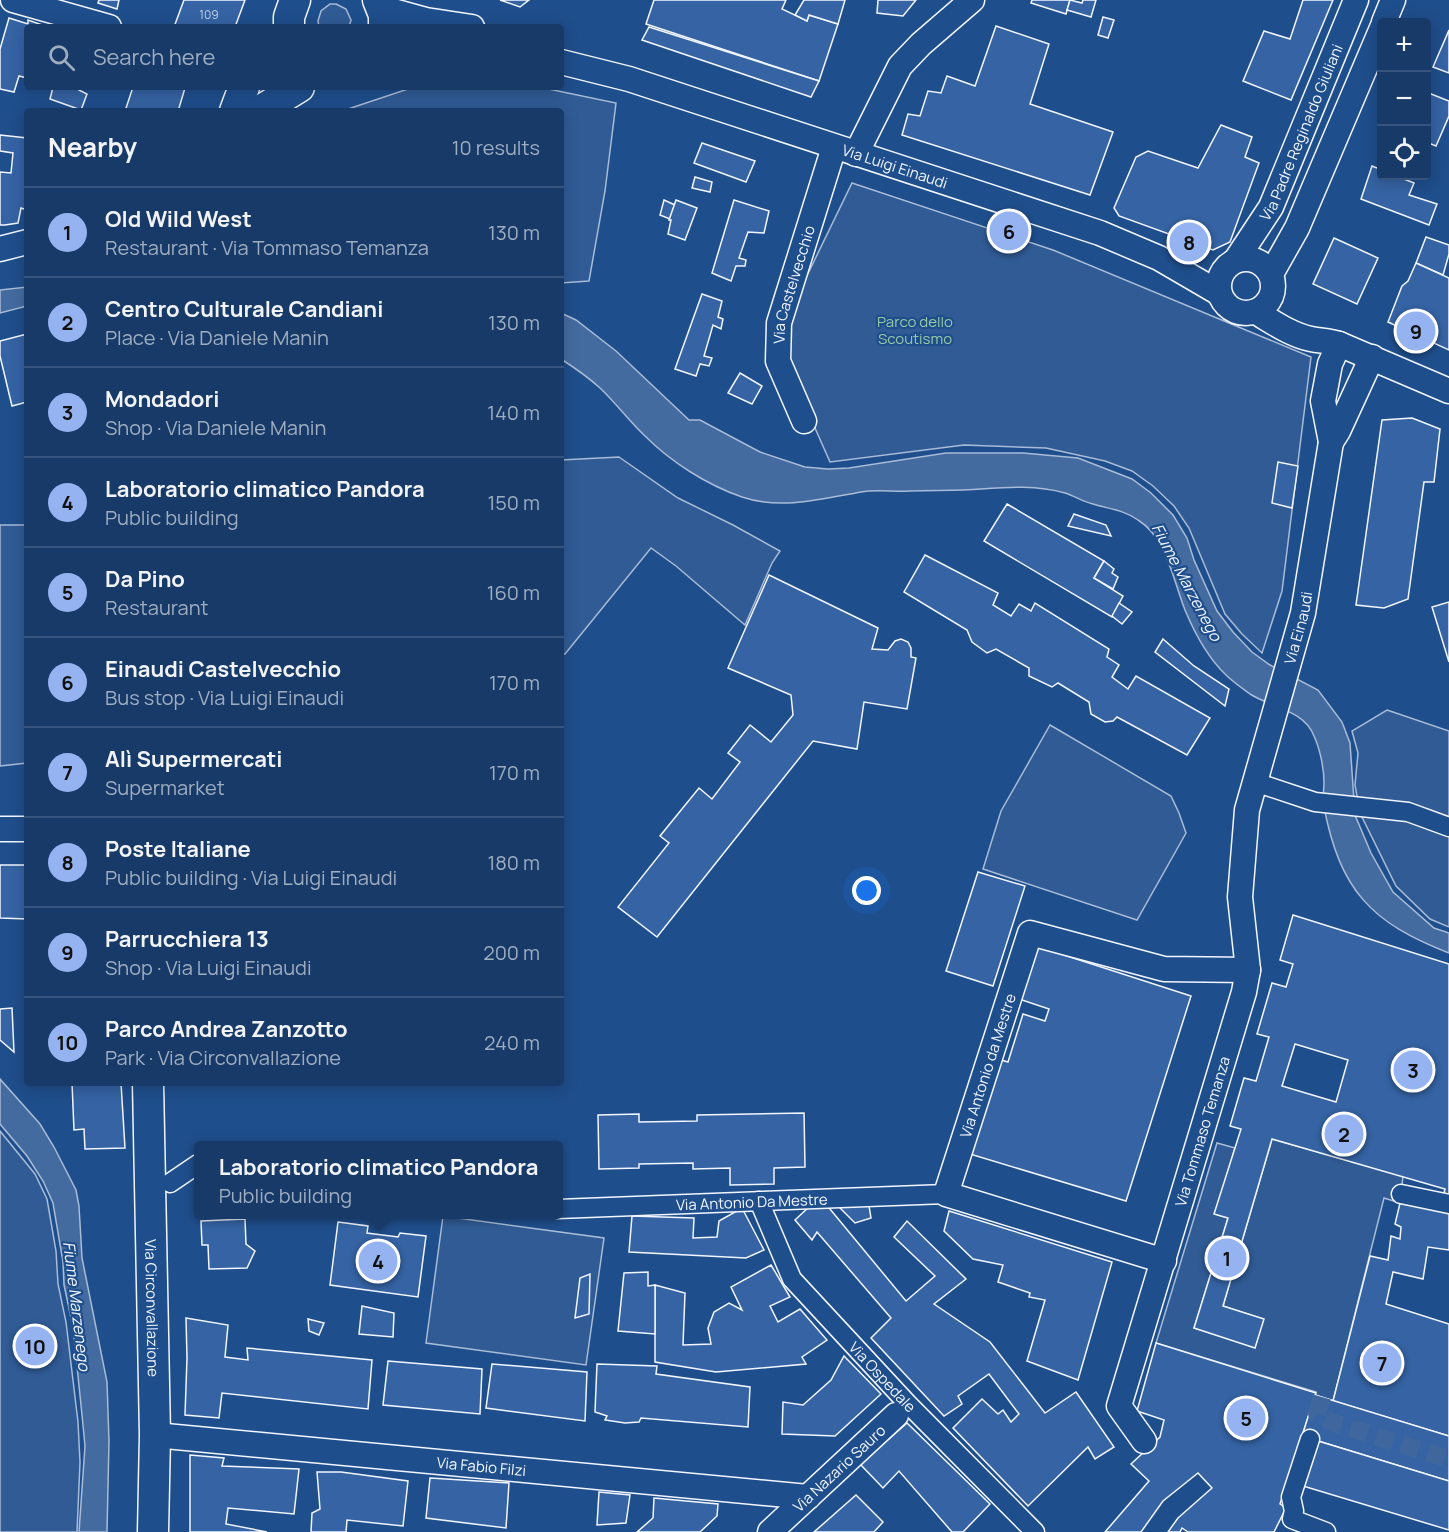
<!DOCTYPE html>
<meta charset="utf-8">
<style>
:root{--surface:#173a69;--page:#244571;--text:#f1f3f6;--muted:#9eadc0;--line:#36547d;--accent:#95b2f1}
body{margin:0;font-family:Manrope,sans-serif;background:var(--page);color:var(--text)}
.controls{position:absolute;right:18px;top:18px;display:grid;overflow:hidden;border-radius:6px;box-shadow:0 3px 15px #0003}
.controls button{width:54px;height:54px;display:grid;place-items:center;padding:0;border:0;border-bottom:2px solid var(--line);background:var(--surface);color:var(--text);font:30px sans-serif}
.you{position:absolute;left:867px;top:891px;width:21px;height:21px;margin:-15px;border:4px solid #fff;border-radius:50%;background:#1a73e8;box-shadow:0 0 0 9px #1a73e833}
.badge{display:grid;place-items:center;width:39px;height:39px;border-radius:50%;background:var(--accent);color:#111;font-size:20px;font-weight:700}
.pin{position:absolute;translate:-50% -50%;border:3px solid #fff;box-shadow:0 2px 6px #0006}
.popup{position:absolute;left:194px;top:1141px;width:369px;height:78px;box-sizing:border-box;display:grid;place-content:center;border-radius:6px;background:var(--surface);filter:drop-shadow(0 2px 4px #0005);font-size:20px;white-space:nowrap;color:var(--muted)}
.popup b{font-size:22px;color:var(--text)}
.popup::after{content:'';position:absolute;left:50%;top:100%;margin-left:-12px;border:12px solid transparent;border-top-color:var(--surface)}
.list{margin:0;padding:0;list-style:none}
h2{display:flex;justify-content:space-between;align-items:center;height:78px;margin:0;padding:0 24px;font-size:26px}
h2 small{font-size:20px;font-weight:400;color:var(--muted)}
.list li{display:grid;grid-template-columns:39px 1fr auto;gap:18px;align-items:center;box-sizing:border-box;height:90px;padding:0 24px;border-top:2px solid var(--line)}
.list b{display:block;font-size:22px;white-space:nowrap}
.list p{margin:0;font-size:20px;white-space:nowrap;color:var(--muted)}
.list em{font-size:20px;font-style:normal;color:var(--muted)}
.icon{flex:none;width:33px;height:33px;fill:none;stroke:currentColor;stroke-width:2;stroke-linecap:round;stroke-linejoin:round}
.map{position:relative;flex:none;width:1449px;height:1532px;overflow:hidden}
.search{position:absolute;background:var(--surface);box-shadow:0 3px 15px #0003;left:24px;top:24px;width:540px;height:66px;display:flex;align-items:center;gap:15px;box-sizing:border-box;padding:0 21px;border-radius:6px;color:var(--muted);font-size:22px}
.panel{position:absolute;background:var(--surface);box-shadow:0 3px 15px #0003;left:24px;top:108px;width:540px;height:978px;border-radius:6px}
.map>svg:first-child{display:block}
.built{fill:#305b95;stroke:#a8bbd7;stroke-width:1.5}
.water{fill:#446ba0;stroke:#a8bbd7;stroke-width:1.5}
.building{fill:#3563a3;stroke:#f2f6ff;stroke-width:1.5;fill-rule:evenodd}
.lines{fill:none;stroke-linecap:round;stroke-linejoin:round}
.pedestrian-tunnel{stroke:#3f679d;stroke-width:18;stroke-dasharray:18 9;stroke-linecap:butt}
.pedestrian-casing{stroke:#f2f6ff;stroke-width:21}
.minor-casing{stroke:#f2f6ff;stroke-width:27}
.tertiary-casing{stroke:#f2f6ff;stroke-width:33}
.pedestrian{stroke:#1f4e8c;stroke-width:18}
.minor{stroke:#1f4e8c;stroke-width:24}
.tertiary{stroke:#1f4e8c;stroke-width:30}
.labels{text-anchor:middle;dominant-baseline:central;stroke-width:4.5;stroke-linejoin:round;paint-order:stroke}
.number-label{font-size:12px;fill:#c3d1e8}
.street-label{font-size:15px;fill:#f2f6ff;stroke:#1f4e8c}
.park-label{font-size:15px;fill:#97c8a6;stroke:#1f4e8c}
.water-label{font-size:16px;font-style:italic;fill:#f2f6ff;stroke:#1f4e8c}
</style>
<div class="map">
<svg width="1449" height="1532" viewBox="0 0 1449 1532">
<rect width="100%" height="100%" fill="#1f4e8c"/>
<!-- built -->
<g class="built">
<polygon points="330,4 336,4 346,9 351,20 349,27 319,27 318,21 321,11"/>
<polygon points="414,87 539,87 616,103 605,191 589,281 561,283 561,111 342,111"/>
<polygon points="852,183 1053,250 1311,357 1282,591 1262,653 1242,634 1225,614 1189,528 1174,506 1153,486 1132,471 1105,461 1046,448 964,445 830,462 785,360 784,323"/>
<polygon points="619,457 678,498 733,525 780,551 772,563 745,625 676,566 651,548 565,654 561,654 561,460"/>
<polygon points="0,525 27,525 27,763 0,766"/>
<polygon points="1387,710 1449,731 1449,927 1430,919 1396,886 1360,813 1355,785 1358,753 1352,731"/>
<polygon points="1050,725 1171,796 1179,813 1186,833 1137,920 983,869 1001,811"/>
<polygon points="0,1131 35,1174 47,1199 56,1251 58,1284 66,1322 78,1422 80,1462 77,1532 0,1532"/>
<polygon points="1272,1139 1403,1176 1400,1203 1384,1198 1333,1401 1315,1395 1316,1392 1156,1343 1217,1143 1235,1148 1215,1214 1228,1218 1194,1328 1255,1347 1263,1319 1223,1306"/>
<polygon points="443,1216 604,1238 586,1365 426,1343"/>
</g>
<!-- water -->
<g class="water">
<polygon points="27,287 27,306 0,313 0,290"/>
<path d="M 561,313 L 576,320 L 616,351 L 689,420 L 700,420 L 760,452 L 805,467 L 828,469 L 849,468 L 946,453 L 1023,453 L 1078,458 L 1132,479 L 1151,493 L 1173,515 L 1187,538 L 1194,560 L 1217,611 L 1233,632 L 1252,652 L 1270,665 L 1318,690 L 1342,722 L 1350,743 L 1355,815 L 1371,853 L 1393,892 L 1434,928 L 1449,933 L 1449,953 C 1371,923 1340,890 1324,807 C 1322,799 1324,791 1324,783 C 1324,768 1320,749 1314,736 C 1304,710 1270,707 1250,694 C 1242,688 1233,682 1226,675 C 1207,657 1195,634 1185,610 C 1173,580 1167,538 1138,520 C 1124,510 1109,509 1093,504 C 1083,502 1075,496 1065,493 C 1037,485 1009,487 981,489 C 957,491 933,490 909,491 C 893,492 876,489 861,492 C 822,499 780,510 742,497 C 707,485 671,462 645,436 C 629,421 616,403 600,388 C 588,377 575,368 561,359 Z"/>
<polygon points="0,1079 40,1124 54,1147 76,1190 79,1206 82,1258 107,1382 109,1441 107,1532 79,1532 85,1446 82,1415 73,1327 64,1285 63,1262 53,1203 43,1181 27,1156 0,1124"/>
</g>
<!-- building -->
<g class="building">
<polygon points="99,0 119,0 117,9 98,3"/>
<polygon points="184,0 245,0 235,27 174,27"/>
<polygon points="500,0 529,0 520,7"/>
<polygon points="654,0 786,0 782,9 807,21 809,15 838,24 819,81 646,24"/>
<polygon points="804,0 845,0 838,24 809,15 807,21 795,15"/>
<polygon points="878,0 916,0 903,16 877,13"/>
<polygon points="1032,0 1070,0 1066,14 1031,3"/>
<polygon points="1070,0 1082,3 1083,0 1096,0 1091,17 1067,10"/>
<polygon points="1303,0 1333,0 1291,100 1243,81 1264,31 1290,39"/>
<polygon points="1103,17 1114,20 1108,38 1098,35"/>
<polygon points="9,18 28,24 28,20 48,27 27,27 27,78 19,76 14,92 0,89 0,49"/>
<polygon points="996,26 1049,44 1030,104 1113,132 1090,195 902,135 908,114 920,116 928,91 941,93 947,76 975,86"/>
<polygon points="649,27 819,81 811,97 642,40"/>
<polygon points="1449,30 1449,73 1433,67"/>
<polygon points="53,87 80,87 79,90 87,94 81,110 50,99"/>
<polygon points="133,87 185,87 185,88 179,108 175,111 133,111 126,108"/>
<polygon points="1426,92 1449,101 1449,116 1436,146 1426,142"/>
<polygon points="1221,125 1252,137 1245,157 1259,163 1230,242 1213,250 1119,216 1114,208 1136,157 1148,151 1198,168"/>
<polygon points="0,135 27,138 27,210 21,208 18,223 5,225 0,225 0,172 11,173 13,153 0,151"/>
<polygon points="702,143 755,161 746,182 694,163"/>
<polygon points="1372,166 1382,170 1382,176 1396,176 1414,183 1409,195 1437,204 1429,225 1361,199"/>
<polygon points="695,177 712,182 710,192 692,188"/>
<polygon points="664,200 675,205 670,219 660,215"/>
<polygon points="676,200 697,208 685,240 668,234 671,220 669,220"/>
<polygon points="734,200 769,211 764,233 748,232 739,258 746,260 745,266 736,266 731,281 712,273"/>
<polygon points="1426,237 1449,245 1449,254 1443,275 1416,263"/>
<polygon points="1334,238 1378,258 1357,304 1313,284"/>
<polygon points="1416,263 1449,278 1449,350 1388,322 1402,286 1408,281"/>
<polygon points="702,294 722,301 718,317 723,319 721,329 713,325 704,356 712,358 709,366 700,364 696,376 675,369"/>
<polygon points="27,334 27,402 12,406 0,356 0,341"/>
<polygon points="740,373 762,386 752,404 728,393"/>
<polygon points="1412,418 1440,429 1434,482 1424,482 1408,599 1384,608 1356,605 1382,420"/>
<polygon points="1278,462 1298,466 1292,508 1272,503"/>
<polygon points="1007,504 1104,561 1094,578 1123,596 1112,617 984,541"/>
<polygon points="1074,514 1106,525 1111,536 1068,526"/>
<polygon points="925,555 998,593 993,605 1011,616 1019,604 1031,611 1035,603 1109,649 1107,657 1119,665 1112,677 1128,689 1136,676 1210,718 1187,755 1117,717 1113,721 1105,722 1091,714 1089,702 1058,683 1052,687 1029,676 1029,668 996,649 987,653 972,642 967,630 904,592"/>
<polygon points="1104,561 1114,569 1112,573 1118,577 1113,589 1094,578"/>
<polygon points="769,575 878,628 872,649 888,650 895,641 901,639 908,642 911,648 911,657 916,658 907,709 864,702 857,749 813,741 657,937 618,907 669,843 660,836 699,788 712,799 740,762 728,753 750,725 771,742 793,715 791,695 728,668"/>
<polygon points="1449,602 1449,662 1432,607"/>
<polygon points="1119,603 1132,612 1122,624 1112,616"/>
<polygon points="1163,639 1194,666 1229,689 1225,706 1155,652"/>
<polygon points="0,865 27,865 27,919 0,918"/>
<polygon points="978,872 1025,886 993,986 946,971"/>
<path d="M 1293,915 L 1449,964 L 1449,1198 L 1443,1197 L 1445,1189 L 1272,1139 L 1223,1306 L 1264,1319 L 1255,1348 L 1194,1328 L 1228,1218 L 1214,1214 L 1241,1129 L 1230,1126 L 1244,1078 L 1256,1081 L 1269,1037 L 1257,1034 L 1272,983 L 1286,987 L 1293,964 L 1280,960 ZM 1295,1044 L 1348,1060 L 1336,1102 L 1282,1086 Z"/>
<polygon points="1033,945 1191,996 1126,1201 970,1154 998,1059 1008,1062 1023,1014 1045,1021 1049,1009 1016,998"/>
<polygon points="12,1008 14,1052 0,1040 0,1009"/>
<polygon points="72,1083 121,1083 125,1148 85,1149 84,1129 74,1130"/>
<polygon points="804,1113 805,1167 774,1168 774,1184 730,1185 730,1168 693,1169 693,1163 639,1164 639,1168 599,1169 598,1115 639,1114 639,1122 697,1121 697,1115"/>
<polygon points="825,1203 906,1301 935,1276 894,1237 907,1221 966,1279 934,1304 990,1342 1045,1413 1076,1392 1114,1447 1095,1459 1088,1447 1028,1506 953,1428 982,1399 998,1414 1003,1410 1011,1422 1019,1414 989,1374 958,1396 962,1404 944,1416 871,1338 891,1318 817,1232 812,1240 795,1220 810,1206"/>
<polygon points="835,1203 869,1206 871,1218 855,1223"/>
<polygon points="1400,1203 1449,1212 1449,1250 1428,1247 1423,1279 1393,1272 1386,1304 1449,1324 1449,1436 1333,1401 1370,1256 1388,1260 1391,1236 1400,1239 1401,1227 1395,1224"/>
<polygon points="742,1208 764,1250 746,1258 629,1252 632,1216 694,1218 693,1238 717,1237 719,1221"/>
<polygon points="949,1211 1112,1262 1078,1380 1027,1361 1045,1300 1029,1297 1030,1293 998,1282 1003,1265 973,1259 944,1231"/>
<polygon points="245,1219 246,1244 255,1251 247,1268 209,1269 208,1245 202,1245 201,1221"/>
<polygon points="338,1222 368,1226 367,1233 398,1237 400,1233 426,1236 418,1297 330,1285"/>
<polygon points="771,1265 790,1297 770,1306 778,1322 800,1309 827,1340 802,1357 806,1364 716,1372 655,1362 655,1285 685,1293 683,1345 711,1344 708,1328 714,1312 729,1303 742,1310 731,1287"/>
<polygon points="648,1272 648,1286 655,1285 655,1334 618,1331 624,1273"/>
<polygon points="590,1274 589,1314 575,1318 580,1278"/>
<polygon points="362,1306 394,1313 393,1337 359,1334"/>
<polygon points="186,1318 228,1325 225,1357 248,1360 247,1348 372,1360 368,1409 222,1393 219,1418 185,1415 187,1358"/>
<polygon points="308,1319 324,1323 319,1335 309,1331"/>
<polygon points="1156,1343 1316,1393 1280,1504 1286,1508 1274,1532 1188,1532 1182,1528 1180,1532 1168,1532 1178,1518 1212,1488 1198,1473 1163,1501 1141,1532 1105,1532 1149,1481 1131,1464 1160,1437 1164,1420 1137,1411"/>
<polygon points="844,1356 881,1394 835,1436 782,1434 783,1402 803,1405 831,1380"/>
<polygon points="388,1361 482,1369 480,1414 383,1405"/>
<polygon points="492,1364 587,1372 585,1421 486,1408"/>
<polygon points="597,1364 657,1366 656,1374 750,1387 748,1427 641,1418 639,1422 625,1423 605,1420 607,1416 595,1412"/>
<polygon points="1315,1395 1449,1436 1449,1481 1302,1436"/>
<polygon points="907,1423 990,1504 963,1532 952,1532 899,1471 883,1488 860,1464"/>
<polygon points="1318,1441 1449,1481 1449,1530 1303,1486"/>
<polygon points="190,1455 224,1458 222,1466 299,1469 294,1514 228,1508 226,1524 267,1532 190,1532"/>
<polygon points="317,1472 341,1472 408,1481 403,1526 347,1520 346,1532 311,1532 312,1513 320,1509"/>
<polygon points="430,1478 509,1483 506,1528 426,1518"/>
<polygon points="599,1492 630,1495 626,1523 597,1525"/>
<polygon points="856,1495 883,1522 874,1532 814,1532"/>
<polygon points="654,1498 718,1504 717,1516 700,1532 637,1532 653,1518"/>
</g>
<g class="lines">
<!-- pedestrian-tunnel -->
<polyline class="pedestrian-tunnel" points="1322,1397 1317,1414 1331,1422 1449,1459"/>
<!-- pedestrian casing -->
<g class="pedestrian-casing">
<g id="pedestrian">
<polyline points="1255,782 1315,802 1408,812 1449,827"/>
<polyline points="170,1183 198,1164"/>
<polyline points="1401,1194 1449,1204"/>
<path id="s1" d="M 759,1201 L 792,1279 L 908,1404 L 1035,1532"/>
<path id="s2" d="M 558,1209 L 946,1194"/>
<polyline points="1310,1439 1291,1497 1294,1511 1292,1519 1326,1532"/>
</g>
</g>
<!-- minor casing -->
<g class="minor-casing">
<g id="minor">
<polyline points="13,0 109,27"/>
<polyline points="382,8 426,20 472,27"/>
<polyline points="1384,22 1393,0"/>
<path id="s3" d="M 561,62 L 629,79 L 1100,233 L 1159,258 L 1219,293"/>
<polyline points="856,154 900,66 921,44 972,0"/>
<polyline points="0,249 27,242"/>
<circle cx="1246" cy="286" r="27"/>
<path id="s4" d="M 1236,260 L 1271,207 L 1356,0"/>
<polyline points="1271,274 1297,228 1382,28"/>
<path d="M 1256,312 C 1273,322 1291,335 1311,339 C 1321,341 1329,341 1339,344 L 1449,391"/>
<path id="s5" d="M 804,421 L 778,361 L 779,323 L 834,147"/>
<polyline points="1331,442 1338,431 1372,357"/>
<polyline points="0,829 27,829"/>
<path id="s6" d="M 1164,1261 L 946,1194 L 1030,933 L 1164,969 L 1248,970"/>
<path id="s7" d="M 155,1435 L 808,1497"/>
<path id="s8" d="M 1144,1441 L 1119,1406 L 1244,992 L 1248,970 L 1240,897 L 1247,810 L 1303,613 L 1331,442 L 1323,401 L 1330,364 L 1339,344"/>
<path id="s9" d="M 770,1532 L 896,1415"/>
</g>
</g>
<!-- tertiary casing -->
<g class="tertiary-casing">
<g id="tertiary">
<polyline points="378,0 384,15 384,27"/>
<polyline points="289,27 289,17 295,0"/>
<polyline points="235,111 244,87"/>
<polyline points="260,111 299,87"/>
<path id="s10" d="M 148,1083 L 155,1435 L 153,1532"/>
</g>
</g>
<!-- pedestrian -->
<use href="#pedestrian" class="pedestrian"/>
<!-- minor -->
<use href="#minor" class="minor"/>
<!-- tertiary -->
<use href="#tertiary" class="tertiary"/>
</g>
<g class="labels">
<!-- number labels -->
<g class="number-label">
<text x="209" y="14">109</text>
</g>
<!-- street labels -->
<g class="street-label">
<text stroke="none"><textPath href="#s4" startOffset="144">Via Padre Reginaldo Giuliani</textPath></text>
<text stroke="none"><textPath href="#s3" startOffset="350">Via Luigi Einaudi</textPath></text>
<text stroke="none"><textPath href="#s5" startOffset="144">Via Castelvecchio</textPath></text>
<text stroke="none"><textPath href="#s8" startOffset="848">Via Einaudi</textPath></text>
<text stroke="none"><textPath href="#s6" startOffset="363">Via Antonio da Mestre</textPath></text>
<text stroke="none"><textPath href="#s8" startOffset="330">Via Tommaso Temanza</textPath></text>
<text stroke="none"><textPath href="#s2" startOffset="194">Via Antonio Da Mestre</textPath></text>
<text stroke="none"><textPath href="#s10" startOffset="225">Via Circonvallazione</textPath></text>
<text stroke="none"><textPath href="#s1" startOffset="218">Via Ospedale</textPath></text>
<text stroke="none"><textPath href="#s7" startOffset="328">Via Fabio Filzi</textPath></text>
<text stroke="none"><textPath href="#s9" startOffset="94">Via Nazario Sauro</textPath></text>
</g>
<!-- park labels -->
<g class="park-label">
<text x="915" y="321">Parco dello<tspan x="915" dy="17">Scoutismo</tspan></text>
</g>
<!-- water labels -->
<g class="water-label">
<text transform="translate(1187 582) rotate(62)">Fiume Marzenego</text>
<text transform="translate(77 1306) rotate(83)">Fiume Marzenego</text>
</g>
</g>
</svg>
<div class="controls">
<button>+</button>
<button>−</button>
<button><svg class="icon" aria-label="locate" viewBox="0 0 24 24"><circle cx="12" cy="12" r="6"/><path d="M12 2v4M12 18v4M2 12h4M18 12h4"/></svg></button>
</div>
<div class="you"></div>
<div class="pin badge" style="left:1227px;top:1258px">1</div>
<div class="pin badge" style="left:1344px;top:1134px">2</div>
<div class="pin badge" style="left:1413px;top:1070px">3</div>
<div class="pin badge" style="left:378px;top:1261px">4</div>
<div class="popup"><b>Laboratorio climatico Pandora</b>Public building</div>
<div class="pin badge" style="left:1246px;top:1418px">5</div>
<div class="pin badge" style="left:1009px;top:231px">6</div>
<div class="pin badge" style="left:1382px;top:1363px">7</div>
<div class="pin badge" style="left:1189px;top:242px">8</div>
<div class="pin badge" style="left:1416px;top:331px">9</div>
<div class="pin badge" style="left:35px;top:1346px">10</div>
<div class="search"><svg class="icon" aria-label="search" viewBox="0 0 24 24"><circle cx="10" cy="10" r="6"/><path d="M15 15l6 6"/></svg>Search here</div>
<section class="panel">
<h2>Nearby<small>10 results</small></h2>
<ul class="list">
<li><span class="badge">1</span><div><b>Old Wild West</b><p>Restaurant · Via Tommaso Temanza</p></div><em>130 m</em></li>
<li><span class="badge">2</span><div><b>Centro Culturale Candiani</b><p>Place · Via Daniele Manin</p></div><em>130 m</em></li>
<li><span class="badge">3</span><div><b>Mondadori</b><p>Shop · Via Daniele Manin</p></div><em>140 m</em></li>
<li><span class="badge">4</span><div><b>Laboratorio climatico Pandora</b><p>Public building</p></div><em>150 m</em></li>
<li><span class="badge">5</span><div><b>Da Pino</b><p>Restaurant</p></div><em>160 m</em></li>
<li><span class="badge">6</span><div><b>Einaudi Castelvecchio</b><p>Bus stop · Via Luigi Einaudi</p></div><em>170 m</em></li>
<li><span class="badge">7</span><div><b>Alì Supermercati</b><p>Supermarket</p></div><em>170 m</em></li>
<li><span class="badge">8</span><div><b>Poste Italiane</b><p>Public building · Via Luigi Einaudi</p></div><em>180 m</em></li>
<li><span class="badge">9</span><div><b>Parrucchiera 13</b><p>Shop · Via Luigi Einaudi</p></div><em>200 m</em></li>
<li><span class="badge">10</span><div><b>Parco Andrea Zanzotto</b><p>Park · Via Circonvallazione</p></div><em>240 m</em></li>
</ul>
</section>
</div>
